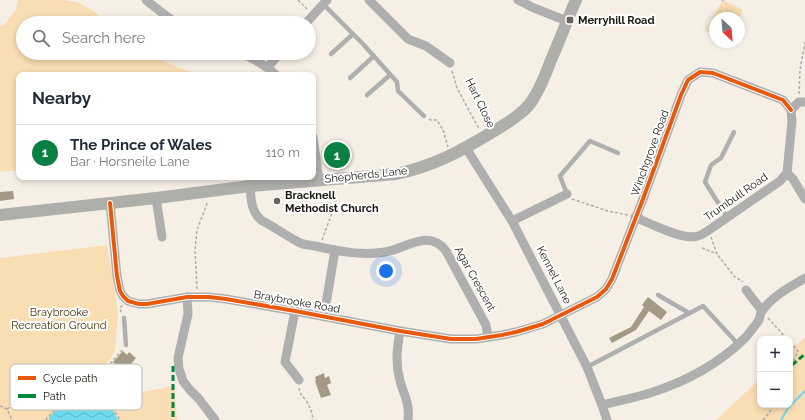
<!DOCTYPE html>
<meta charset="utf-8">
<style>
:root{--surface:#fff;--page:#f2f2f3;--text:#1f2937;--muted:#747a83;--line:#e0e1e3;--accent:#0b8043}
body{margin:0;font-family:Raleway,sans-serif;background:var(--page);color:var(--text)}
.controls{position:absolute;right:12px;bottom:12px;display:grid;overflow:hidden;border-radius:8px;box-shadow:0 2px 6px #0003}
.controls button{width:36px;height:36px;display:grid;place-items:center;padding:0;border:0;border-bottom:1px solid var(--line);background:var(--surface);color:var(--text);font:20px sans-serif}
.compass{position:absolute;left:709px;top:12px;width:36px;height:36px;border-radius:50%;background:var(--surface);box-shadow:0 2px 6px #0003;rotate:154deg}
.you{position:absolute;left:386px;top:271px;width:14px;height:14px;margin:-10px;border:3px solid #fff;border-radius:50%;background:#1a73e8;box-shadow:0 0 0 6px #1a73e833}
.badge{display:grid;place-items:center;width:26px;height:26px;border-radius:50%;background:var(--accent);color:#fff;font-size:13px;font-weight:700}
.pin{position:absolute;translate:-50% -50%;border:2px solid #fff;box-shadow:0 1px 4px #0006}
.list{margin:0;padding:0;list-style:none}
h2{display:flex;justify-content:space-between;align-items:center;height:52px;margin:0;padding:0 16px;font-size:17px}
h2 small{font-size:13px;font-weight:400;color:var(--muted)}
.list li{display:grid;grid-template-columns:26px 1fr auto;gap:12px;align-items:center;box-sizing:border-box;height:56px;padding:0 16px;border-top:1px solid var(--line)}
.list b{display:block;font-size:15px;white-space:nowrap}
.list p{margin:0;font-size:13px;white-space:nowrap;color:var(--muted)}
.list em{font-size:13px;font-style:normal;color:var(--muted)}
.icon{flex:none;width:22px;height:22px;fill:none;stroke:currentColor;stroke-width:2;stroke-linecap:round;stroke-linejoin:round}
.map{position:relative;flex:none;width:805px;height:420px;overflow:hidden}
.search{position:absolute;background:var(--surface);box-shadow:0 2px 6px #0003;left:16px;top:16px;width:300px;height:44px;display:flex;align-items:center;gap:10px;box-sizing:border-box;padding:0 14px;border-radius:22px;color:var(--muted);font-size:15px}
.panel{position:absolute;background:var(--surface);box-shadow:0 2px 6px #0003;left:16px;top:72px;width:300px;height:108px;border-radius:8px}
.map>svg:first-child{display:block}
.green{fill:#f9ddb3}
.water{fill:url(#water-waves)}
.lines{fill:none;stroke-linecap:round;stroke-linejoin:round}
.stream{stroke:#6edaec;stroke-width:2}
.building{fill:#a49985}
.path{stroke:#afaeaa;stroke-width:1.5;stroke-dasharray:3 2;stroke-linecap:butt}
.lane{stroke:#aeafae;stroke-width:4.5}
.street{stroke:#aeafae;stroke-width:9}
.secondary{stroke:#aeaeab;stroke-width:12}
.quiet{stroke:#00873e;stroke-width:3;stroke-dasharray:6 3;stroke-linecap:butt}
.cycleway-casing{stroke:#fff;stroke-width:6}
.cycleway{stroke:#e8590c;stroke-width:4}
.poi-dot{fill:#67625b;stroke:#fff;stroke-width:1.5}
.labels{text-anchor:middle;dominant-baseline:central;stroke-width:4;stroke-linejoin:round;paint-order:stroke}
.poi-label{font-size:11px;font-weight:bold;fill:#1a1610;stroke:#fff;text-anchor:start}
.street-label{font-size:11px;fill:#1a1610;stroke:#fff}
.park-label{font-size:11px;fill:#473005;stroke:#fff}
.key{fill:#fff;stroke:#bab9b7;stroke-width:1}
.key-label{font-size:11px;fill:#1a1610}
</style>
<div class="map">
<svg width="805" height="420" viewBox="0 0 805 420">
<defs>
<pattern id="water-waves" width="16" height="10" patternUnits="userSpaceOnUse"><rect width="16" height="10" fill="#6edaec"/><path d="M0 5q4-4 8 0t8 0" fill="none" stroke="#5fbac9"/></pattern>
</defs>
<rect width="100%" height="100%" fill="#f5efe5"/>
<!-- green -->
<g class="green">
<polygon points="18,0 63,0 77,2 92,10 103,19 107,23 23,23 23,53 145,53 165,62 198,75 19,75 19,170 0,172 0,26 6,23 16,9"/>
<polygon points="723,0 743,10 739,18 715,18 715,35 705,31"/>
<polygon points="107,245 118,312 115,351 106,365 87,387 96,394 116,397 174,386 177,420 0,420 0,258"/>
<polygon points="805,337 805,420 716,420 760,379 760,405 790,405 790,351"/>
</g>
<!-- water -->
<path class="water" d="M 78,398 C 85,401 86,400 93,399 C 108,398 112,408 118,420 L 49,420 L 49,417 L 67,401 Z"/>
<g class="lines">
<!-- stream -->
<polyline class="stream" points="781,420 788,408 805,391"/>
</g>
<!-- building -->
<g class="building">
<polygon points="13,191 14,199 0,201 0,192"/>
<polygon points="648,297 667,312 661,320 649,311 636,330 612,343 609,338 631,327 644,307 642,305"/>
<polygon points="123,351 127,355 129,352 136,358 129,366 137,375 124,389 118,383 107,395 101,390 104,386 100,382 116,365 113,362"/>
<polygon points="324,373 325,378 329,376 331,383 327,385 331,395 321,398 315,381 316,380 315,377"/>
</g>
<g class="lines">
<!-- path -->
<g class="path">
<polyline points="298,0 307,9"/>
<polyline points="722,0 723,1"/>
<polyline points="452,71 457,88 479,129"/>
<polyline points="799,94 800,70 805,42"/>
<polyline points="429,119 431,120 437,120 443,130 448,147"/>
<polyline points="572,199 608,211 628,215"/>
<polyline points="711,237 717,254 734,276 743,282"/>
<polyline points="322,240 336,202 334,189"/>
<polyline points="702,248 717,254"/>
<polyline points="197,289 195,250 197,230 208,201"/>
<polyline points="122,305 120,309 122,314"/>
<polyline points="768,318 787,339"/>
<polyline points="790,342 798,351 790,369"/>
<polyline points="83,388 83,396"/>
<path d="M 299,388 C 300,394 302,396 306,400 C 310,407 312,412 313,420"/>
<polyline points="0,406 7,409 12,420"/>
<polyline points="7,409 36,391 46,388 55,389 65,392 72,392 93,383 123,349"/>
<polyline points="46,420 47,418 61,404 77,395 93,398 104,399 114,410 120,420"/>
<polyline points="763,420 770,412 773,405"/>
</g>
<!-- lane -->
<g class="lane">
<polyline points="323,4 363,44 397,82 398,91 424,116"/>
<polyline points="331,54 353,34"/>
<polyline points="350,78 374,56"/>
<polyline points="367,95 390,75"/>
<polyline points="567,194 560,176 590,141 618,153"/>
<polyline points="727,217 705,182 711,165 721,158 734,132"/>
<polyline points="658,295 689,313"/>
<polyline points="124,318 126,345"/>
<polyline points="587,367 703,306 738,344"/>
</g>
<!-- street -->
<g class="street">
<polyline points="146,0 161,12 176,23"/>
<polyline points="369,0 408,39 426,46 450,63"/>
<polyline points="518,0 534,8 567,21"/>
<polyline points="306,23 327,0"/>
<path d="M 241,53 C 254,59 266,65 276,75"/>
<polyline points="268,67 280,53"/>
<polyline points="791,110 799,102 805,102"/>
<polyline points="313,137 319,180"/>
<polyline points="466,148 512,221 587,367 602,405 607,420"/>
<polyline points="787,173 793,179 805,199"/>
<path d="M 250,186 C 251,199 251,211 261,220 C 274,227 287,236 300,243 C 305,245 310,245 315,246 C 337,251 362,256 385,252 C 406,249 428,228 446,251 L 486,325 L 488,337"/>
<polyline points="156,198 162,237"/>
<polyline points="110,203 117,276 120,291 123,296 128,301 139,304 147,304 187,297 209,297 226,299 295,311 400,331 451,339 476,339 502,335 516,332 543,324 597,297 606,289 612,279 643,199 681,95 688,80 700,72 713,73 783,100 791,110"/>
<path d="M 635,217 C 649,223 684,241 698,236 C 702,235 706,232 709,230 L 780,181 L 787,173 L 792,121 L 791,110"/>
<polyline points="512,221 567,194"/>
<polyline points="746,290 762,311"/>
<polyline points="187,297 188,314 178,358 179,369 183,381 190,390 199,399 215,420"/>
<polyline points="295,311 285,362 299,380"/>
<polyline points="324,316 335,250"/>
<path d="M 400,331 C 397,350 395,362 400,381 C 404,395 410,404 408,420"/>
<path d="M 602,405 C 618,401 634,398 650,393 C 685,382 720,363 746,337 C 750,332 755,326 759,320 C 760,317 760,314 762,311 C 772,296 790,287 805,278"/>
</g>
<!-- secondary -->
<path class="secondary" d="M 0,215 L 156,198 L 250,186 L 396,174 C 434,166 461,151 494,131 C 507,123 523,114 532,101 C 540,88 546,74 551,60 C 560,40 567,20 576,0"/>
<!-- quiet -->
<g class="quiet">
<polyline points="792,365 805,354"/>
<polyline points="173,366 173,420"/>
</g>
<!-- cycleway casing -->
<g class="cycleway-casing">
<polyline id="cycleway" points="110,203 117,276 120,291 123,296 128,301 139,304 147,304 187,297 209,297 226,299 295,311 400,331 451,339 476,339 502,335 516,332 543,324 597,297 606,289 612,279 643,199 681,95 688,80 700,72 713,73 783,100 791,110"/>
</g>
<!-- cycleway -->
<use href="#cycleway" class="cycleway"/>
</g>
<!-- markers -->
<g class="poi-dot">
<rect x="566" y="16" width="8" height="8" rx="2"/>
<circle cx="277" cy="201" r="4"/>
</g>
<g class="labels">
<!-- poi labels -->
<g class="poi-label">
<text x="578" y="20">Merryhill Road</text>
<text x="285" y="195">Bracknell<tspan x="285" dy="13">Methodist Church</tspan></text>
</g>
<!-- street labels -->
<g class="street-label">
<text transform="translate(480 103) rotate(64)">Hart Close</text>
<text transform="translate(650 153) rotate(-70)">Winchgrove Road</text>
<text transform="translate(366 175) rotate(-6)">Shepherds Lane</text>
<text transform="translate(736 197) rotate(-35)">Trumbull Road</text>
<text transform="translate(554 275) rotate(63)">Kennel Lane</text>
<text transform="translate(475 279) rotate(61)">Agar Crescent</text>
<text transform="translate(297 302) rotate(10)">Braybrooke Road</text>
</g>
<!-- park labels -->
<g class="park-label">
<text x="59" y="312">Braybrooke<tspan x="59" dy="13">Recreation Ground</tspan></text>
</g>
</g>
<!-- legend -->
<rect x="10" y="364" width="132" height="46" rx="6" class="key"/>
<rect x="18" y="376" width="18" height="4" fill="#e8590c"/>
<rect x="18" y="394" width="18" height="4" fill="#00873e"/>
<g class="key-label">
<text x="43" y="382">Cycle path</text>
<text x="43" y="400">Path</text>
</g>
</svg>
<div class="controls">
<button>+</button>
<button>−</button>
</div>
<svg class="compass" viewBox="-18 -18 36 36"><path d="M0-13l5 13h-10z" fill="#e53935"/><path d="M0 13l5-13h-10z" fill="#747a83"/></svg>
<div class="you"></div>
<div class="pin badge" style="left:337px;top:155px">1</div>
<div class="search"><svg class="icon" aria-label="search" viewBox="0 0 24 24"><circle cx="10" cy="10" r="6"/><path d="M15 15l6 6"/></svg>Search here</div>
<section class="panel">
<h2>Nearby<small></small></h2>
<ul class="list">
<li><span class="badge">1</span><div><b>The Prince of Wales</b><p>Bar · Horsneile Lane</p></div><em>110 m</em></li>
</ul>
</section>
</div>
